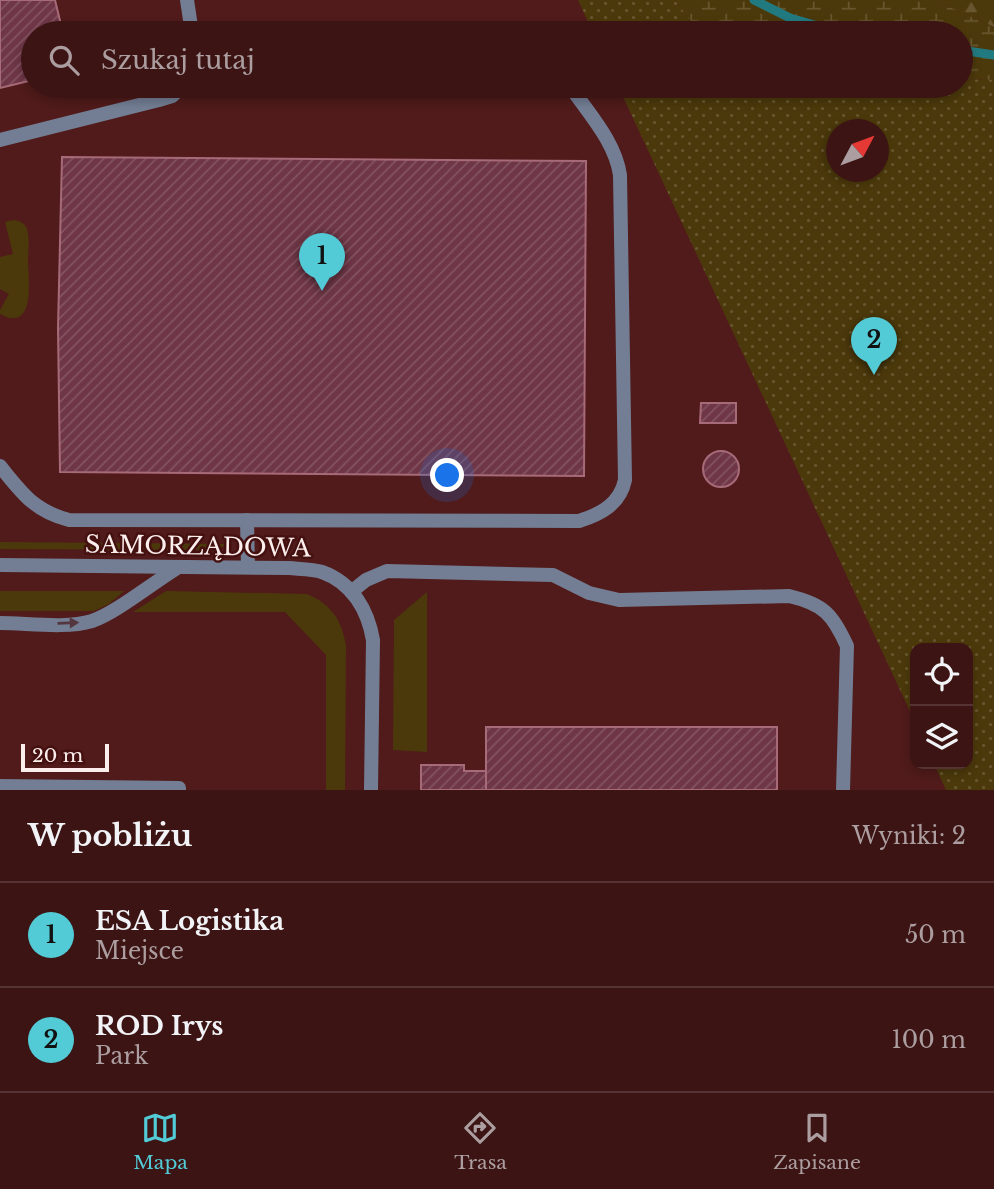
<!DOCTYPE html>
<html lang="pl">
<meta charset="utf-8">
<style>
:root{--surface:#3c1414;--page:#431d1d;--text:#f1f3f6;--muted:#ac9ea0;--line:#553334;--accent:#52cbd7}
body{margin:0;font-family:"Libre Baskerville",serif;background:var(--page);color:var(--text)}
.controls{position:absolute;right:21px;bottom:21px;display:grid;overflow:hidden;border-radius:14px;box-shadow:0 4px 10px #0003}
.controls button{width:63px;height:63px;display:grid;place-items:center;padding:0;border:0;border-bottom:2px solid var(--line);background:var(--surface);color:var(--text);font:35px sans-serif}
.compass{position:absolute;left:826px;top:119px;width:63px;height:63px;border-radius:50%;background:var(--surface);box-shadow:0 4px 10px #0003;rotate:49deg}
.scale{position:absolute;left:21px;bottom:18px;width:88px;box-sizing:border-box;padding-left:7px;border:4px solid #fceeec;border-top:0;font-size:19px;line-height:24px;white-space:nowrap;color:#fceeec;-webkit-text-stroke:5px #441010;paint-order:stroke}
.you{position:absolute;left:448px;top:476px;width:24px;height:24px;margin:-18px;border:5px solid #fff;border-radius:50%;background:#1a73e8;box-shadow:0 0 0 10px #1a73e833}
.badge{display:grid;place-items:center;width:46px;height:46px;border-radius:50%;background:var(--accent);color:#111;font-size:23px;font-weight:700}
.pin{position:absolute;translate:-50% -58px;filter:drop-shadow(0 2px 4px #0008)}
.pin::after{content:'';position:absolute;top:37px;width:24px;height:21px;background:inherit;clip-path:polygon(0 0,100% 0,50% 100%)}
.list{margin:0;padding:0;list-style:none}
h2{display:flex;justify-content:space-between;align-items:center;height:91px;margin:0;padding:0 28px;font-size:30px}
h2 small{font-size:23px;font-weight:400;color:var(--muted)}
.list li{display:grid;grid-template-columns:46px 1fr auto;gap:21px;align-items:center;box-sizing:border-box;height:105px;padding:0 28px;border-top:2px solid var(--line)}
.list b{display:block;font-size:26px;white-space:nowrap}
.list p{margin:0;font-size:23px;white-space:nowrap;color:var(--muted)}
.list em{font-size:23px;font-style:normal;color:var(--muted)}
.icon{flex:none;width:38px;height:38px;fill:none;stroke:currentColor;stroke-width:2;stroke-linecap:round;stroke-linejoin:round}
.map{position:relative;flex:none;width:994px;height:790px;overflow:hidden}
.search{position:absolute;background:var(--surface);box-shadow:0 4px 10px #0003;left:21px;right:21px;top:21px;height:77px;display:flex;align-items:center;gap:18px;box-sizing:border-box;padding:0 24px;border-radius:38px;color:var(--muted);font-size:26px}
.sheet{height:301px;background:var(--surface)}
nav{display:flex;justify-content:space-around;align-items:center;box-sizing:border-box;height:98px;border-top:2px solid var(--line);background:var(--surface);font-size:19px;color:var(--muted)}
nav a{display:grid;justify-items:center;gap:4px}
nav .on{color:var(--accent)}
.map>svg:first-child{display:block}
.green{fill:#4c390b}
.forest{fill:url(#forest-firs)}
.wetland{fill:url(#wetland-marsh)}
.garden{fill:url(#garden-dots);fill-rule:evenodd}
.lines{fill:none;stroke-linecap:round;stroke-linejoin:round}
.stream{stroke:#227a81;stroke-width:9}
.building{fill:url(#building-hatch);stroke:#a76a79;stroke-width:2}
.service{stroke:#737e94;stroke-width:14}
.minor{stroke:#737e94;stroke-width:14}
.oneway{fill:#54363e}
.labels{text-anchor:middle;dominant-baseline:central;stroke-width:5;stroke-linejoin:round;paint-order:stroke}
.street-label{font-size:24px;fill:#fceeec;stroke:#441010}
</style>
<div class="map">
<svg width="994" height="790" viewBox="0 0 994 790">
<defs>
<pattern id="forest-firs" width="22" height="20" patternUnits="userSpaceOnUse" patternTransform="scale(1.75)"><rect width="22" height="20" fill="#4c390b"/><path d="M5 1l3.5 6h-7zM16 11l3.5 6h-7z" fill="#67562f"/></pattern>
<pattern id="wetland-marsh" width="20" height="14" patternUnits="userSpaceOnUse" patternTransform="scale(1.75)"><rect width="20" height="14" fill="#4c390b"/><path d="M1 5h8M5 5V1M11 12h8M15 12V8" fill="none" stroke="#67562f"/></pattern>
<pattern id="garden-dots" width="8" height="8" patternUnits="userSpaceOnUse" patternTransform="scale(1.75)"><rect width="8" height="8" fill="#4c390b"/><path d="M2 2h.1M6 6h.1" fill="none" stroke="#67562f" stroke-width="1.8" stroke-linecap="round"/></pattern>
<pattern id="building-hatch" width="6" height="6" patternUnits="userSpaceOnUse" patternTransform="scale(1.75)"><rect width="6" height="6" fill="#6e3646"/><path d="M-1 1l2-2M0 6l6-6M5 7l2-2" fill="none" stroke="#845361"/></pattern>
</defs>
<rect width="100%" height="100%" fill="#501b1a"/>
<!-- green -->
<g class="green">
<path d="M 14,220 C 20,221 25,223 27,229 C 30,238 28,252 28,262 C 29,282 35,333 0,314 L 0,310 L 9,294 L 0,289 L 0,257 L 13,254 L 5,222 Z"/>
<polygon points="0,542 227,544 217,550 0,549"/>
<polygon points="124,591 109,604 94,611 0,611 0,591"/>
<path d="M 166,591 L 307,594 C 331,604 342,620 346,646 L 345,790 L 326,790 L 326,655 L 285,612 L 133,612 Z"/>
<polygon points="427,592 427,752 393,750 394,620"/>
</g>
<!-- forest -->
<polygon class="forest" points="934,0 994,0 994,27"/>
<!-- wetland -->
<polygon class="wetland" points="675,0 934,0 994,27 994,80 961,79 961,33 700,33"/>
<!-- garden -->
<g class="garden">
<polygon points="578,0 675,0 700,33 593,33"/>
<path d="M 961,79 L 994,80 L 994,790 L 946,790 L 934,764 L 968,764 L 968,648 L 915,648 L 915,722 L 618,86 L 961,86 ZM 836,130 L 878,130 L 878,172 L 836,172 Z"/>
</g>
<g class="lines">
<!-- stream -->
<g class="stream">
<polyline points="754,0 790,18 821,27 858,33"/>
<polyline points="961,50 994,55"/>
</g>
</g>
<!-- building -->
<g class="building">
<polygon points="0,0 55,0 63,33 33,33 33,80 0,88"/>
<polygon points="62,157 586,161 584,476 60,472 58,328"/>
<polygon points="701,403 736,403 736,423 700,423"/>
<circle cx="721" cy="469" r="18"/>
<rect x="486" y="727" width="291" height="63"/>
<polygon points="421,765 464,765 464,771 486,771 486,790 421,790"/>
</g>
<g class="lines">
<!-- service -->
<g class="service">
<polyline points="187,0 192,33"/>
<polyline points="299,33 514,30 527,33"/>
<polyline points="0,140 159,100 172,96 183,86"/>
<path d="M 0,466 C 22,493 34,511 69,520 L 579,521 C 601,514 620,504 625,480 L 620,175 C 615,141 588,113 570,86"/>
<polyline points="247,520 248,567"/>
<path d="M 351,592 L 366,580 L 387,571 L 553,575 L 589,593 L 619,600 L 789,596 C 824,604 833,615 847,646 L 843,790"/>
<path d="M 0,623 C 27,623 66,629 92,621 C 116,613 155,581 179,567"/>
<polyline points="0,786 179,788 179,790"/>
</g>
<!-- minor -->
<path class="minor" d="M 0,565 L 289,568 C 300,569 313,569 322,572 C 353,583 368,611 373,640 L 371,790"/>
</g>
<!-- one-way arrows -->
<defs><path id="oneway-solid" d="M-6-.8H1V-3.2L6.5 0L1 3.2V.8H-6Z" transform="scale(1.75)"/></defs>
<use class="oneway" href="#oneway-solid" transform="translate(68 623) rotate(-2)"/>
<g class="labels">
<!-- street labels -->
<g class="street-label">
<text transform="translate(198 546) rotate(1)">SAMORZĄDOWA</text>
</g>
</g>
</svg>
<div class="controls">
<button><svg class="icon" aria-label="locate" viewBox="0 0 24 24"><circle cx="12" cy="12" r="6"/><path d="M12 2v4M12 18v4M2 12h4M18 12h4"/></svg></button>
<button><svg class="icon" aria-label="layers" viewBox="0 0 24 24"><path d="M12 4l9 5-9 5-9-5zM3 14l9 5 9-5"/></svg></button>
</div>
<svg class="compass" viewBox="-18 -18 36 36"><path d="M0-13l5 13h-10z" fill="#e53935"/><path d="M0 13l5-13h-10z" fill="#ac9ea0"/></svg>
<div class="scale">20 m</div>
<div class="you"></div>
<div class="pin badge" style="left:322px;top:291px">1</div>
<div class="pin badge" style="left:874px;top:375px">2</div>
<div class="search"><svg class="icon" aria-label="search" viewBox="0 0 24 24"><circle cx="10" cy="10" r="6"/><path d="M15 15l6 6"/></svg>Szukaj tutaj</div>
</div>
<section class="sheet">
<h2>W pobliżu<small>Wyniki: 2</small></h2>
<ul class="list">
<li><span class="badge">1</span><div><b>ESA Logistika</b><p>Miejsce</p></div><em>50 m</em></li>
<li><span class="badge">2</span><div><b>ROD Irys</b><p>Park</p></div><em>100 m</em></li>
</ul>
</section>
<nav>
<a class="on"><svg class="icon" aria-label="map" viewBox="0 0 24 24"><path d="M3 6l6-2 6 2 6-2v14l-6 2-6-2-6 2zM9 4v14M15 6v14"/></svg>Mapa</a>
<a><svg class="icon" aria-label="directions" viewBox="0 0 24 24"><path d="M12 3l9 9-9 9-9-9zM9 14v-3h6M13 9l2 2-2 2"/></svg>Trasa</a>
<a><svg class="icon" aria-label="saved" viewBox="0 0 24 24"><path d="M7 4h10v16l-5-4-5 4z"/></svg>Zapisane</a>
</nav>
